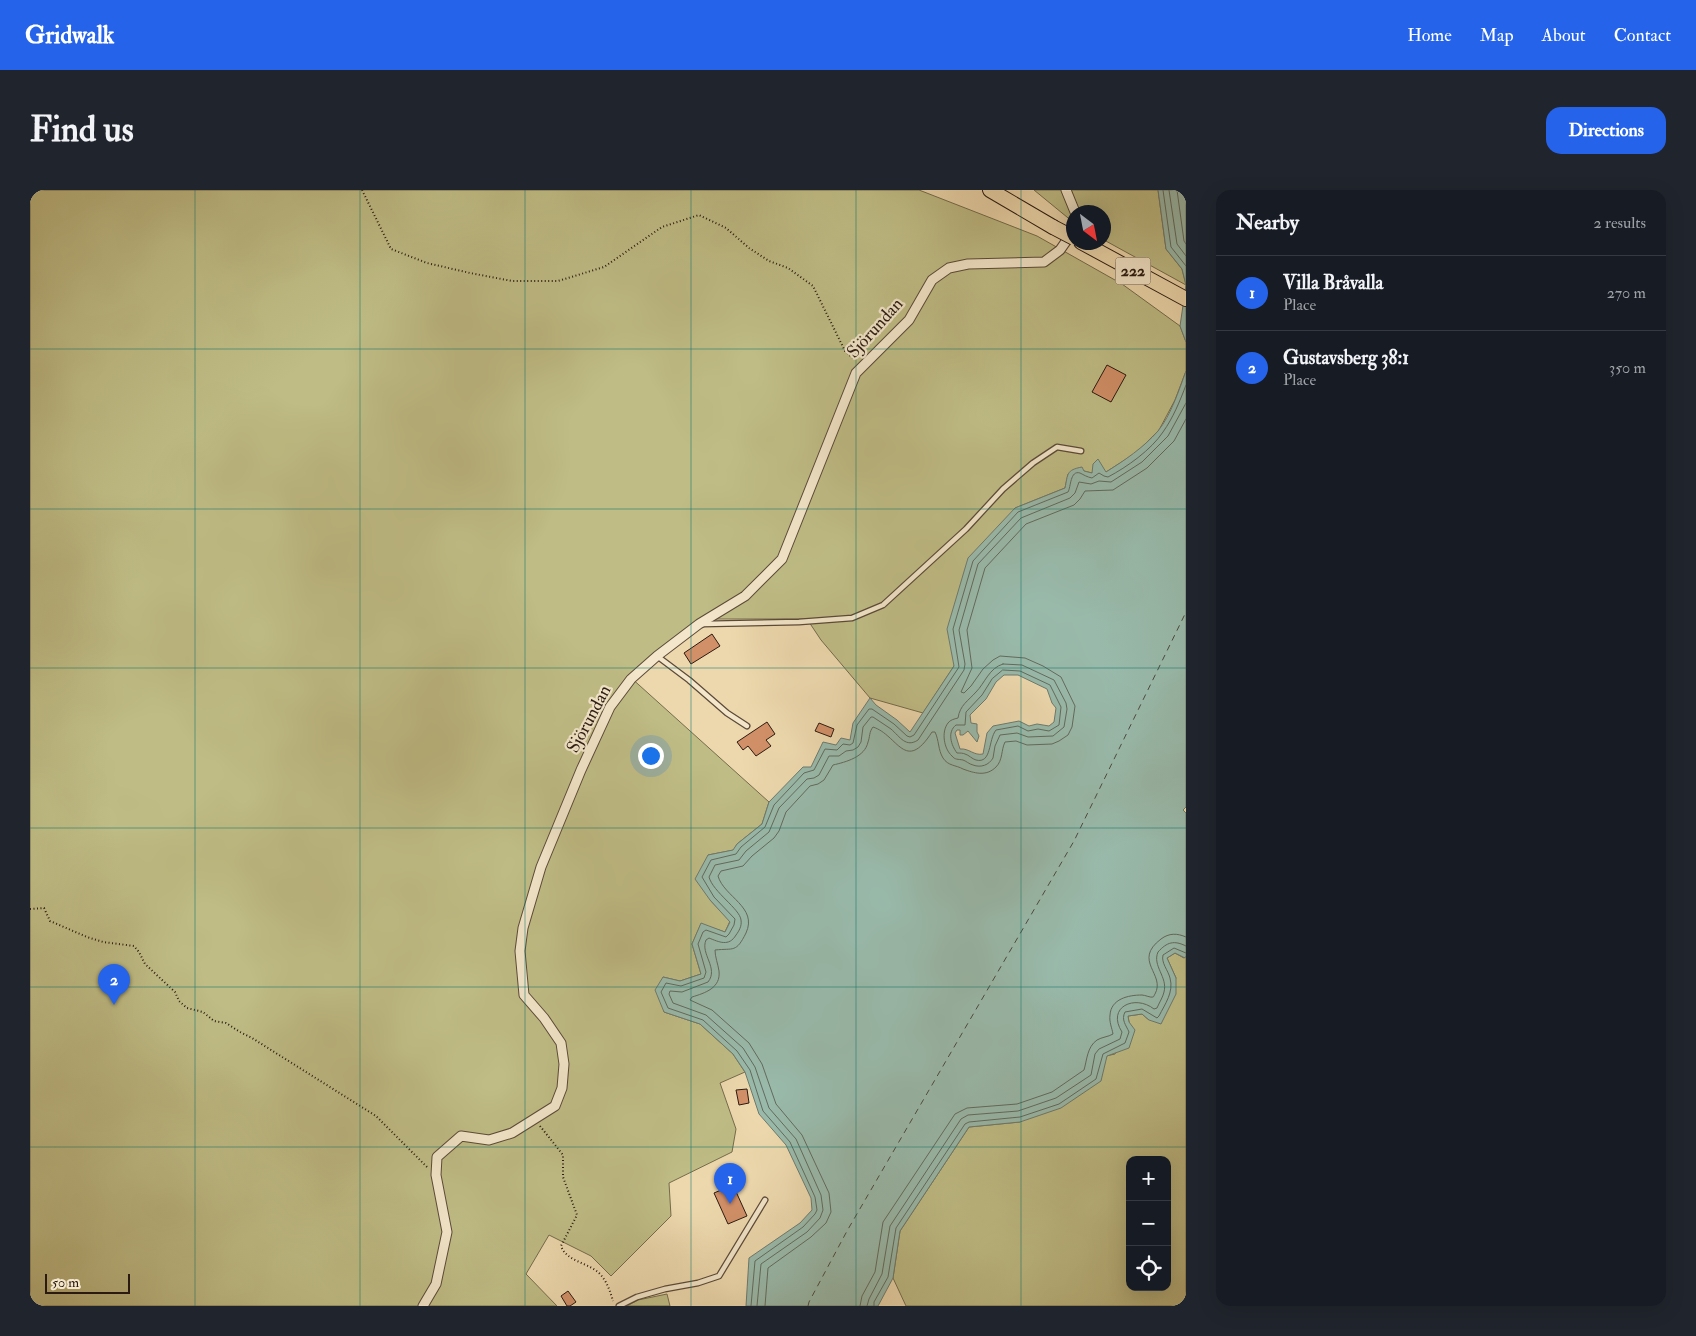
<!DOCTYPE html>
<meta charset="utf-8">
<style>
:root{--surface:#171b24;--page:#20242c;--text:#f1f3f6;--muted:#9ea1a6;--line:#363941;--accent:#2563eb}
body{margin:0;font-family:"IM FELL Double Pica",serif;background:var(--page);color:var(--text)}
.controls{position:absolute;right:15px;bottom:15px;display:grid;overflow:hidden;border-radius:10px;box-shadow:0 5px 20px #0002}
.controls button{width:45px;height:45px;display:grid;place-items:center;padding:0;border:0;border-bottom:1px solid var(--line);background:var(--surface);color:var(--text);font:25px sans-serif}
.compass{position:absolute;left:1036px;top:15px;width:45px;height:45px;border-radius:50%;background:var(--surface);box-shadow:0 5px 20px #0002;rotate:148deg}
.scale{position:absolute;left:15px;bottom:12px;width:85px;box-sizing:border-box;padding-left:5px;border:2px solid #2a1a12;border-top:0;font-size:14px;line-height:18px;white-space:nowrap;color:#2a1a12;-webkit-text-stroke:4px #f3e6ca;paint-order:stroke}
.you{position:absolute;left:620px;top:565px;width:18px;height:18px;margin:-12px;border:4px solid #fff;border-radius:50%;background:#1a73e8;box-shadow:0 0 0 8px #1a73e833}
.badge{display:grid;place-items:center;width:32px;height:32px;border-radius:50%;background:var(--accent);color:#fff;font-size:16px;font-weight:700}
.pin{position:absolute;translate:-50% -41px;filter:drop-shadow(0 1px 2px #0008)}
.pin::after{content:'';position:absolute;top:26px;width:18px;height:15px;background:inherit;clip-path:polygon(0 0,100% 0,50% 100%)}
.list{margin:0;padding:0;list-style:none}
h2{display:flex;justify-content:space-between;align-items:center;height:65px;margin:0;padding:0 20px;font-size:21px}
h2 small{font-size:16px;font-weight:400;color:var(--muted)}
.list li{display:grid;grid-template-columns:32px 1fr auto;gap:15px;align-items:center;box-sizing:border-box;height:75px;padding:0 20px;border-top:1px solid var(--line)}
.list b{display:block;font-size:19px;white-space:nowrap}
.list p{margin:0;font-size:16px;white-space:nowrap;color:var(--muted)}
.list em{font-size:16px;font-style:normal;color:var(--muted)}
.icon{flex:none;width:28px;height:28px;fill:none;stroke:currentColor;stroke-width:2;stroke-linecap:round;stroke-linejoin:round}
.map{position:relative;flex:none;width:1156px;height:1116px;overflow:hidden;border-radius:15px}
header{display:flex;align-items:center;gap:30px;box-sizing:border-box;height:70px;padding:0 25px;background:var(--accent);color:#fff}
header strong{font-size:24px}
nav{display:flex;gap:28px;margin-inline-start:auto;font-size:18px}
.intro{display:flex;align-items:center;justify-content:space-between;box-sizing:border-box;height:120px;padding:0 30px}
h1{margin:0;font-size:35px}
.button{padding:12px 22px;border-radius:15px;background:var(--accent);color:#fff;font-size:18px;font-weight:700}
main{display:flex;gap:30px;padding:0 30px}
aside{flex:1;background:var(--surface);border-radius:15px;box-shadow:0 5px 20px #0002}
.map>svg:first-child{display:block}
.green{fill:#bfbc85;stroke:#746b4c;fill-rule:evenodd}
.water{fill:#99baab;stroke:#6d7a6e;fill-rule:evenodd}
.lines{fill:none;stroke-linecap:round;stroke-linejoin:round}
.shore{stroke:#626a5e;stroke-width:1}
.ferry{stroke:#4b4a40;stroke-width:1;stroke-dasharray:6 5;stroke-linecap:butt}
.building{fill:#d29068;stroke:#2a1a12}
.service-casing{stroke:#5b4a39;stroke-width:7}
.minor-casing{stroke:#5b4a39;stroke-width:11}
.primary-casing{stroke:#2a1a12;stroke-width:16}
.path{stroke:#2a1a12;stroke-width:2;stroke-dasharray:1 2.5;stroke-linecap:butt}
.service{stroke:#f3e6ca;stroke-width:4.5}
.minor{stroke:#f3e6ca;stroke-width:9}
.primary{stroke:#edd8ad;stroke-width:14}
.primary-bridge-casing{stroke:#2a1a12;stroke-width:16;stroke-linecap:butt}
.primary-bridge{stroke:#edd8ad;stroke-width:14}
.grid{fill:none;stroke:#0f766e;stroke-width:1;stroke-opacity:0.55}
.labels{text-anchor:middle;dominant-baseline:central;stroke-width:4.5;stroke-linejoin:round;paint-order:stroke}
.shield{fill:#f3e6ca;stroke:#665749;stroke-width:1}
.shield-label{font-size:16px;font-weight:bold;fill:#2a1a12}
.street-label{font-size:18px;fill:#2a1a12;stroke:#f3e6ca}
</style>
<header>
<strong>Gridwalk</strong>
<nav><a>Home</a><a>Map</a><a>About</a><a>Contact</a></nav>
</header>
<div class="intro"><h1>Find us</h1><a class="button">Directions</a></div>
<main>
<div class="map">
<svg width="1156" height="1116" viewBox="0 0 1156 1116">
<rect width="100%" height="100%" fill="#edd8ad"/>
<filter id="stains"><feTurbulence type="fractalNoise" baseFrequency=".004" numOctaves="4"/><feColorMatrix values="0 0 0 0 .2 0 0 0 0 .09 0 0 0 0 .02 0 0 0 .5 -.17"/></filter>
<radialGradient id="worn" r=".72"><stop offset=".6" stop-color="#630" stop-opacity="0"/><stop offset="1" stop-color="#630" stop-opacity=".3"/></radialGradient>
<!-- green -->
<g class="green">
<polygon points="0,0 889,0 1007,46 1092,94 1150,136 1156,152 1156,181 1145,210 1129,240 1106,263 1076,282 1062,283 1054,281 1038,284 1035,298 985,318 924,476 893,523 840,508 791,450 777,429 671,429 599,486 739,612 732,634 707,654 704,660 678,665 680,710 700,731 695,742 671,734 662,754 671,784 650,791 633,787 634,822 670,834 703,864 715,882 690,893 706,939 702,962 639,993 641,1026 581,1086 561,1066 519,1045 496,1084 527,1116 0,1116"/>
<polygon points="1004,0 1128,0 1136,59 1152,79 1156,95 1074,50 1074,22 1044,22 1043,32"/>
<path d="M 1145,763 L 1154,768 L 1156,766 L 1156,1116 L 876,1116 L 863,1088 L 870,1041 L 939,937 L 990,932 L 1076,866 L 1085,864 L 1099,832 L 1098,826 L 1112,824 L 1119,830 L 1146,788 L 1137,768 ZM 1100,970 L 1137,970 L 1137,1097 L 1100,1097 Z"/>
<polygon points="637,1104 640,1116 597,1116 608,1110"/>
</g>
<!-- water -->
<g class="water">
<polygon points="1128,0 1156,0 1156,152 1150,136 1156,95 1152,79 1136,59"/>
<path d="M 1156,181 L 1156,617 L 1153,620 L 1156,623 L 1156,766 L 1155,768 L 1145,763 L 1137,768 L 1146,788 L 1146,804 L 1131,834 L 1119,830 L 1112,824 L 1098,826 L 1099,832 L 1105,840 L 1099,858 L 1077,866 L 1071,891 L 1031,918 L 990,932 L 939,937 L 870,1041 L 863,1088 L 848,1116 L 716,1116 L 719,1068 L 770,1033 L 782,1020 L 781,1008 L 756,955 L 729,924 L 715,882 L 703,864 L 670,834 L 634,822 L 625,800 L 633,787 L 650,791 L 671,784 L 662,754 L 671,733 L 695,742 L 700,732 L 680,710 L 665,689 L 678,665 L 703,660 L 707,654 L 732,634 L 739,612 L 773,577 L 781,577 L 793,552 L 806,555 L 811,548 L 820,550 L 823,533 L 840,508 L 846,515 L 867,530 L 880,542 L 924,476 L 917,439 L 938,368 L 985,318 L 1035,298 C 1038,284 1036,280 1052,277 L 1054,281 L 1062,283 L 1063,274 L 1068,269 L 1076,282 C 1095,270 1113,258 1128,241 C 1141,225 1149,200 1156,181 ZM 974,485 L 988,485 L 1017,499 L 1022,513 L 1026,518 L 1024,532 L 1019,536 L 1007,534 L 999,536 L 989,531 L 963,536 L 957,543 L 953,564 C 944,566 939,558 930,559 L 925,543 L 927,540 L 930,540 L 930,545 L 933,545 L 938,541 L 947,552 L 949,546 L 947,542 L 947,534 L 941,533 L 940,525 L 956,509 L 966,492 Z"/>
</g>
<g class="lines">
<!-- shore -->
<g class="shore">
<polyline points="1133,0 1141,57 1156,76"/>
<polyline points="1139,0 1147,54 1156,66"/>
<polyline points="1147,0 1154,51 1156,54"/>
<path d="M 973,474 L 992,475 L 1024,490 L 1036,513 L 1037,519 L 1034,537 L 1023,546 L 998,547 L 987,543 L 970,545 L 965,556 L 963,568 C 959,575 951,578 943,575 C 939,574 936,571 933,570 C 928,569 925,570 922,566 C 914,559 911,542 918,533 C 920,530 924,529 928,528 C 930,515 938,511 946,502 C 955,493 959,478 973,474 Z"/>
<path d="M 973,480 L 990,481 L 1020,495 L 1031,517 L 1029,535 L 1019,541 L 1008,539 L 998,541 L 988,536 L 966,540 C 958,550 962,574 946,570 C 942,569 939,565 935,564 C 933,563 930,563 927,563 C 921,555 917,542 926,535 L 935,535 L 936,522 L 952,505 L 962,489 Z"/>
<path d="M 721,1116 L 725,1071 L 773,1037 L 785,1024 L 787,1020 L 785,1007 L 760,952 L 733,921 L 720,880 L 707,861 L 673,830 L 638,818 L 631,802 L 636,793 L 651,796 L 674,788 L 676,782 L 668,754 L 673,742 L 676,740 L 696,747 L 699,744 L 704,735 L 705,729 L 684,707 L 672,687 L 681,670 L 706,664 L 711,657 L 735,637 L 744,615 L 774,583 L 784,580 L 795,559 L 807,560 L 813,554 L 820,555 L 823,553 L 827,535 L 839,519 L 842,519 L 864,534 L 877,546 L 880,547 L 884,545 L 929,477 L 923,439 L 943,371 L 988,322 L 1038,302 C 1041,297 1040,280 1050,283 C 1054,285 1057,287 1062,288 L 1069,283 L 1074,286 L 1078,287 C 1097,277 1121,260 1133,242 C 1143,228 1150,211 1156,195"/>
<path d="M 727,1116 L 731,1074 L 777,1042 L 790,1028 L 793,1020 L 791,1005 L 766,949 L 739,918 L 725,877 L 713,858 L 676,825 L 643,813 L 639,804 L 640,801 L 652,802 L 678,792 C 689,778 670,764 676,750 L 679,748 C 689,752 699,757 706,745 C 709,741 712,736 711,730 C 710,719 683,702 679,687 L 685,675 L 709,670 L 716,661 L 739,642 L 749,618 L 777,589 L 784,588 L 789,585 L 799,566 L 809,566 L 816,561 L 823,560 L 828,557 L 831,552 L 833,537 L 841,527 L 843,527 C 849,531 855,535 861,539 C 870,547 876,558 888,550 L 934,480 L 935,474 L 929,440 L 948,374 L 991,328 L 1040,308 L 1045,303 L 1049,292 L 1061,294 L 1069,291 L 1081,292 L 1112,272 L 1138,246 L 1156,213"/>
<path d="M 735,1116 L 738,1078 L 781,1047 L 796,1033 L 801,1022 L 799,1003 L 772,945 L 746,914 L 732,874 L 719,853 L 682,820 L 660,810 L 662,807 C 675,803 691,798 689,781 C 688,774 685,767 685,760 C 704,758 706,763 716,743 C 728,717 694,707 688,686 L 691,681 L 713,676 L 722,666 L 744,648 L 749,641 L 756,622 L 780,596 L 788,594 L 794,590 L 803,575 C 816,572 835,567 838,552 C 840,547 839,542 843,537 C 868,545 875,584 902,542 L 905,542 C 909,550 908,560 913,568 C 918,576 926,575 933,579 C 944,583 956,587 966,577 C 973,570 971,560 975,552 L 986,551 L 997,555 L 1022,554 L 1029,551 L 1038,545 L 1042,537 L 1045,516 L 1031,487 L 1013,476 L 995,468 L 970,466 L 963,470 L 953,479 L 941,496 L 934,503 L 931,502 L 942,478 L 937,440 L 955,378 L 996,334 L 1044,315 L 1050,309 L 1055,301 L 1083,300 L 1117,278 L 1144,251 L 1156,229"/>
<path d="M 830,1116 L 832,1106 L 845,1082 L 853,1032 L 925,924 L 937,918 L 987,914 L 1022,902 L 1054,880 C 1057,870 1057,857 1067,850 C 1072,847 1078,847 1083,844 C 1082,838 1079,832 1080,825 C 1081,809 1098,805 1112,805 C 1115,805 1121,808 1123,807 C 1124,807 1124,805 1125,804 C 1136,784 1102,771 1131,749 C 1139,743 1147,743 1156,747"/>
<path d="M 837,1116 L 839,1109 L 852,1084 L 860,1036 L 931,929 L 938,925 L 988,921 L 1026,908 L 1061,885 L 1065,864 L 1069,859 L 1090,849 L 1092,842 C 1076,817 1105,804 1124,819 L 1127,818 C 1129,813 1133,807 1134,802 C 1138,787 1122,776 1128,762 C 1137,752 1144,750 1156,756"/>
<path d="M 844,1116 L 844,1112 L 858,1087 L 866,1038 L 935,934 L 939,932 L 990,927 L 1029,914 L 1066,889 L 1073,864 L 1095,853 L 1099,842 C 1096,835 1091,830 1095,822 L 1112,819 L 1127,828 L 1129,826 C 1135,814 1144,802 1140,788 C 1138,780 1131,773 1133,765 L 1144,758 L 1156,763"/>
</g>
<!-- ferry -->
<polyline class="ferry" points="778,1116 779,1112 817,1041 1044,651 1156,422"/>
</g>
<!-- building -->
<g class="building">
<polygon points="1077,175 1096,185 1081,212 1062,202"/>
<polygon points="682,444 690,456 661,474 654,463"/>
<polygon points="737,532 745,544 736,550 741,556 726,566 718,556 713,560 707,552"/>
<polygon points="789,533 804,539 801,547 785,541"/>
<polygon points="717,899 719,913 709,915 706,900"/>
<polygon points="703,995 717,1026 698,1034 684,1003"/>
<polygon points="538,1101 546,1112 540,1116 537,1116 531,1106"/>
</g>
<g class="lines">
<!-- service casing -->
<g class="service-casing">
<g id="service">
<polyline points="673,434 769,432 822,428 853,415 936,339 973,299 1003,273 1027,257 1051,261"/>
<polyline points="627,466 659,490 697,523 717,536"/>
<polyline points="589,1116 607,1107 635,1099 668,1093 689,1086 735,1010"/>
</g>
</g>
<!-- minor casing -->
<g class="minor-casing">
<g id="minor">
<polyline points="1036,0 1045,22"/>
<polyline points="393,1116 406,1094 417,1042 406,985 407,967 431,946 459,950 482,943 525,916 532,898 534,874 531,853 514,828 494,805 490,761 493,738 511,677 551,580 580,517 601,489 627,466 669,434 715,406 752,369 826,183 879,130 902,90 919,78 938,74 1014,72 1030,60 1044,40"/>
</g>
</g>
<!-- primary casing -->
<g class="primary-casing">
<g id="primary">
<polyline points="960,0 1023,37"/>
<polyline points="1051,52 1156,109"/>
</g>
</g>
<!-- path -->
<g class="path">
<polyline points="332,0 361,59 397,73 440,83 482,91 528,91 574,77 632,37 669,25 696,38 719,58 739,71 758,78 783,96 815,161 825,170"/>
<polyline points="0,719 14,718 20,731 57,747 73,752 104,756 109,762 115,774 145,802 149,811 157,818 173,822 184,831 196,833 210,842 222,848 346,926 397,977"/>
<path d="M 510,936 L 533,965 L 533,987 L 547,1025 L 531,1056 C 537,1072 557,1072 569,1083 C 577,1091 580,1101 583,1111"/>
</g>
<!-- service -->
<use href="#service" class="service"/>
<!-- minor -->
<use href="#minor" class="minor"/>
<!-- primary -->
<use href="#primary" class="primary"/>
<!-- primary-bridge casing -->
<g class="primary-bridge-casing">
<polyline id="primary-bridge" points="1023,37 1044,48"/>
</g>
<!-- primary-bridge -->
<use href="#primary-bridge" class="primary-bridge"/>
</g>
<!-- grid -->
<path class="grid" d="M 165,0 L 165,1116M 330,0 L 330,1116M 495,0 L 495,1116M 661,0 L 661,1116M 826,0 L 826,1116M 991,0 L 991,1116M 0,159 L 1156,159M 0,319 L 1156,319M 0,478 L 1156,478M 0,638 L 1156,638M 0,797 L 1156,797M 0,957 L 1156,957"/>
<g class="labels">
<!-- shield labels -->
<rect class="shield" x="1085.5" y="67.5" width="35" height="27" rx="4"/>
<g class="shield-label">
<text x="1103" y="81">222</text>
</g>
<!-- street labels -->
<g class="street-label">
<text transform="translate(845 138) rotate(-48)">Sjörundan</text>
<text transform="translate(559 529) rotate(-62)">Sjörundan</text>
</g>
</g>
<rect width="100%" height="100%" filter="url(#stains)"/>
<rect width="100%" height="100%" fill="url(#worn)"/>
</svg>
<div class="controls">
<button>+</button>
<button>−</button>
<button><svg class="icon" aria-label="locate" viewBox="0 0 24 24"><circle cx="12" cy="12" r="6"/><path d="M12 2v4M12 18v4M2 12h4M18 12h4"/></svg></button>
</div>
<svg class="compass" viewBox="-18 -18 36 36"><path d="M0-13l5 13h-10z" fill="#e53935"/><path d="M0 13l5-13h-10z" fill="#9ea1a6"/></svg>
<div class="scale">50 m</div>
<div class="you"></div>
<div class="pin badge" style="left:700px;top:1014px">1</div>
<div class="pin badge" style="left:84px;top:815px">2</div>
</div>
<aside>
<h2>Nearby<small>2 results</small></h2>
<ul class="list">
<li><span class="badge">1</span><div><b>Villa Bråvalla</b><p>Place</p></div><em>270 m</em></li>
<li><span class="badge">2</span><div><b>Gustavsberg 38:1</b><p>Place</p></div><em>350 m</em></li>
</ul>
</aside>
</main>
